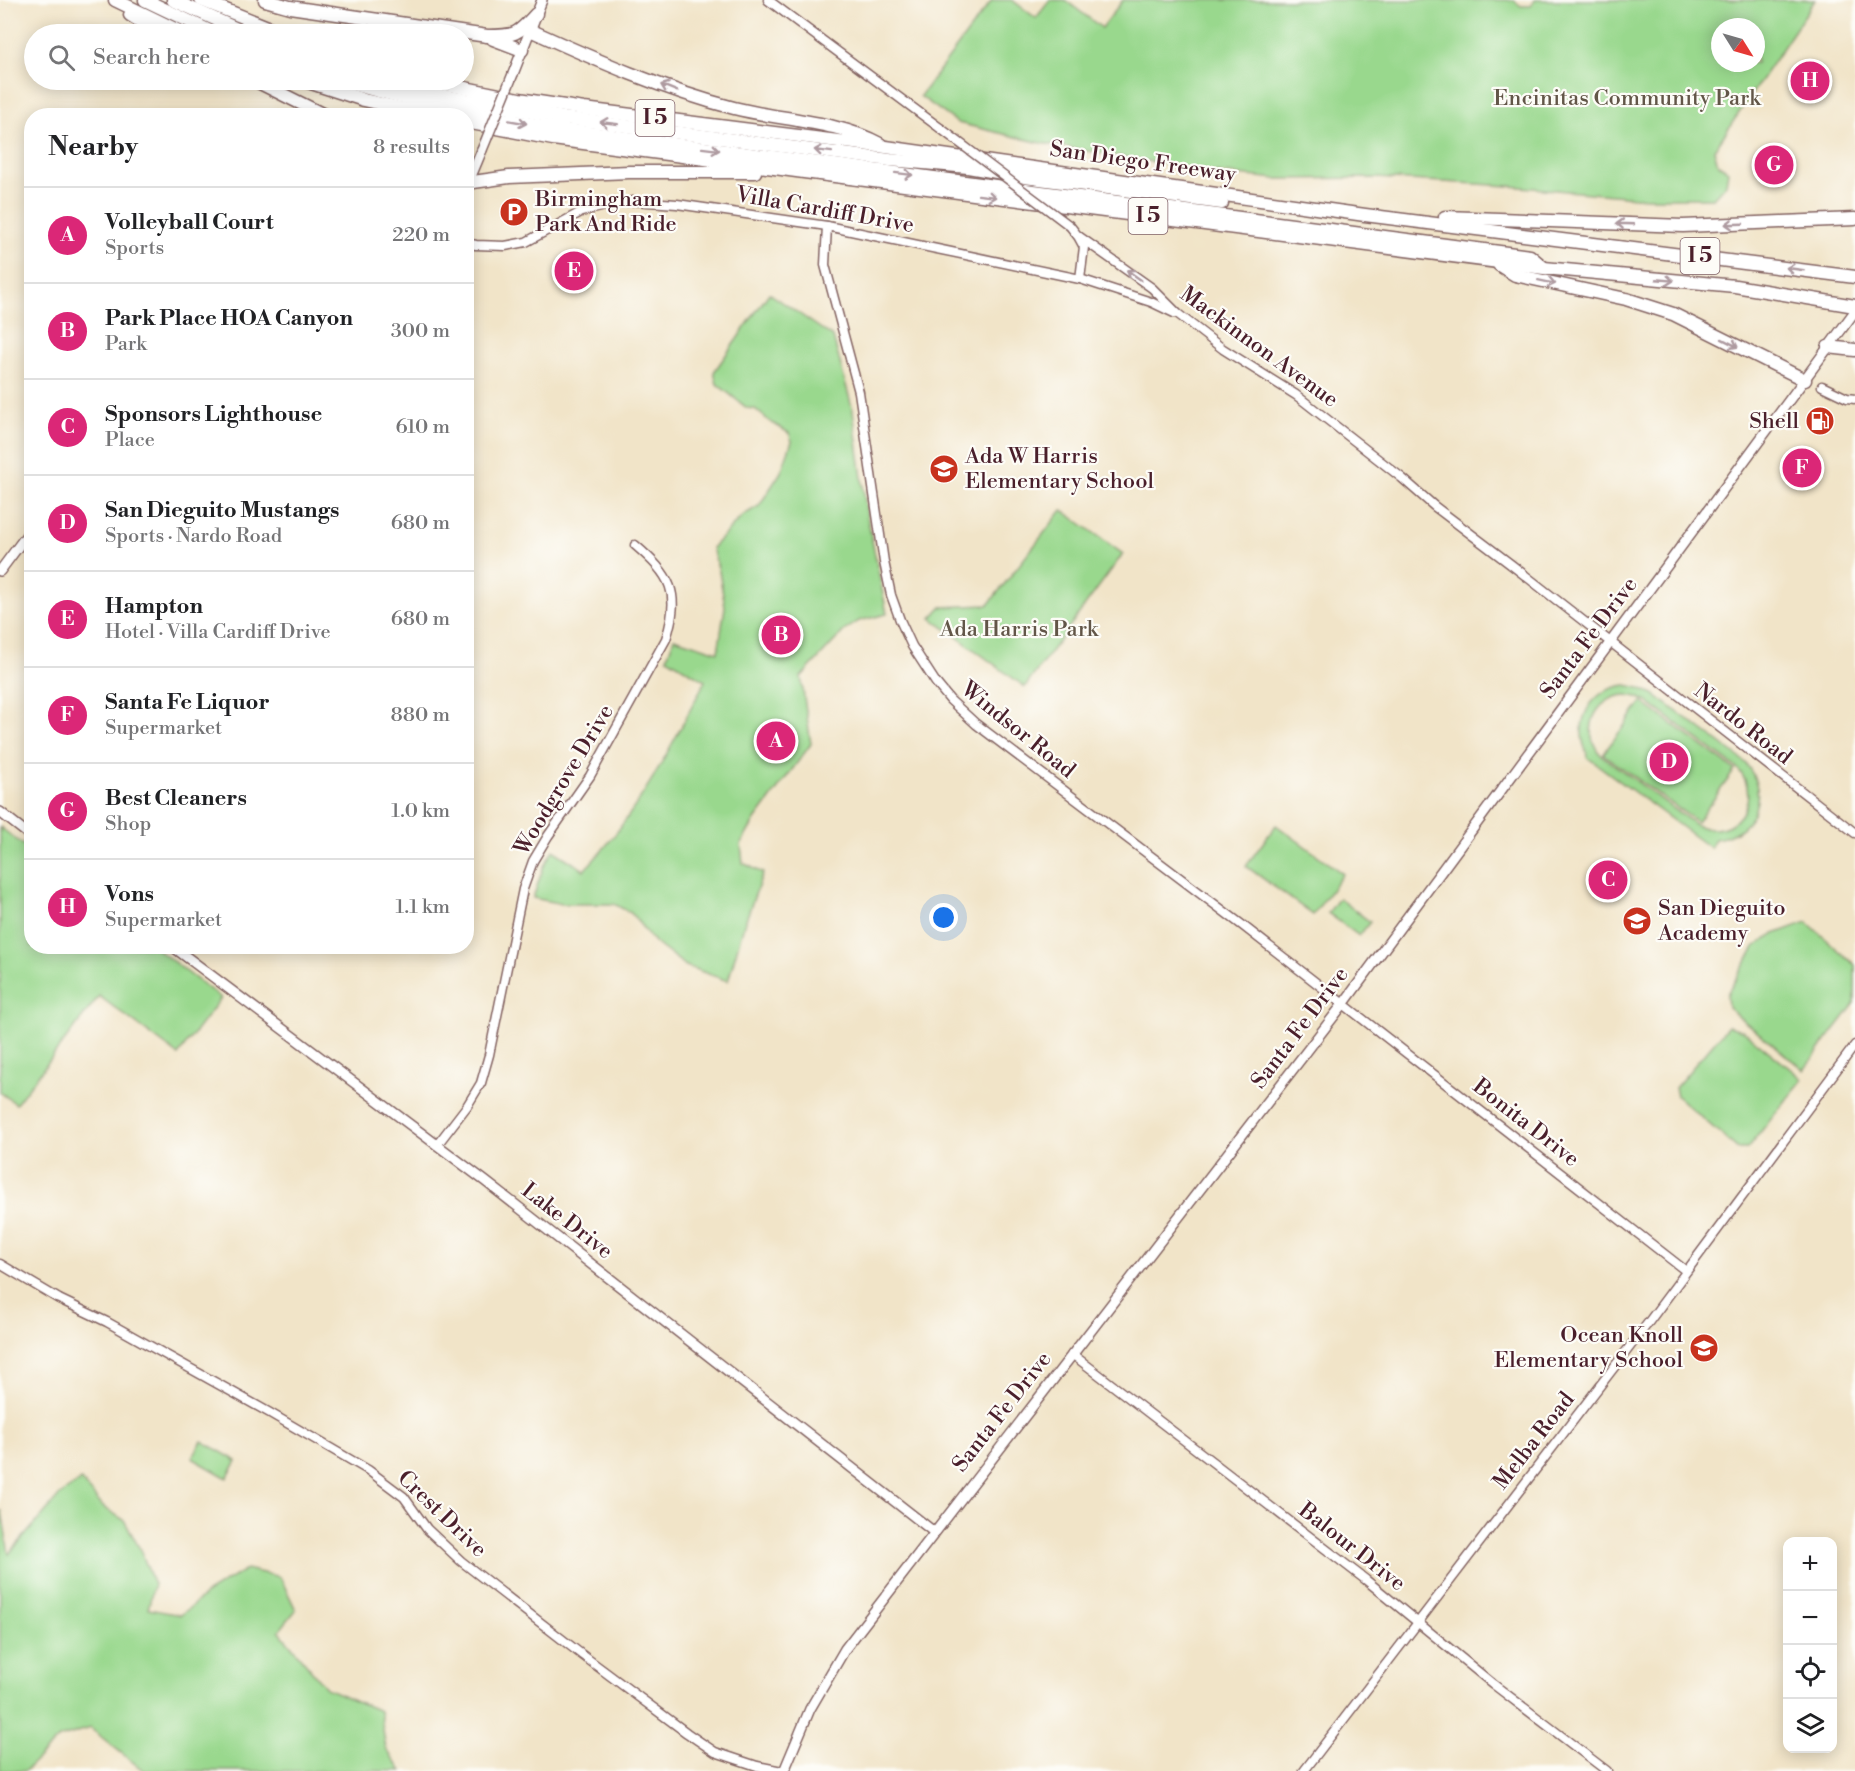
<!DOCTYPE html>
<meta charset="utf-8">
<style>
:root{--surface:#fff;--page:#f2f2f2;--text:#202124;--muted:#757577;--line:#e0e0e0;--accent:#db2777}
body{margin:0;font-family:"Libre Bodoni",serif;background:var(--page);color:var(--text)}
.controls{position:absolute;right:18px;bottom:18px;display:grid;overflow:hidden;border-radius:12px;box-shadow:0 3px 15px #0003}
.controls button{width:54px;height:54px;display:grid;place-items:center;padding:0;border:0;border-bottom:2px solid var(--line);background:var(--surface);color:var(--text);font:30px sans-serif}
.compass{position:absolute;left:1711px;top:18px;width:54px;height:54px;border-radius:50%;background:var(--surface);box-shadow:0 3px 15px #0003;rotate:127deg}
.you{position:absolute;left:944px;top:918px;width:21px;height:21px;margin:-15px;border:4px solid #fff;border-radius:50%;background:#1a73e8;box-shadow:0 0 0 9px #1a73e833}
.badge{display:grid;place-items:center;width:39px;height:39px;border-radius:50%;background:var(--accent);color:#fff;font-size:20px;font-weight:700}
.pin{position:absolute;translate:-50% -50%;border:3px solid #fff;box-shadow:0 2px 6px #0006}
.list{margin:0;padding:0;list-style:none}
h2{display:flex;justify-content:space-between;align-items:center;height:78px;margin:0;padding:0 24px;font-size:26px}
h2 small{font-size:20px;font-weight:400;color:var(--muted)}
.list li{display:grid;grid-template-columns:39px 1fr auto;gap:18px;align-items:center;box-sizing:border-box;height:96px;padding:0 24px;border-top:2px solid var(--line)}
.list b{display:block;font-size:22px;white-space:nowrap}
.list p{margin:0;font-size:20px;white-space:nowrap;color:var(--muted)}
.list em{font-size:20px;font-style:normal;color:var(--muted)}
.icon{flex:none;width:33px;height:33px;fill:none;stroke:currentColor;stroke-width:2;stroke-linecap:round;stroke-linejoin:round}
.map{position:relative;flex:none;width:1855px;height:1771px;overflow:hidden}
.search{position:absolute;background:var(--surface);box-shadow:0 3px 15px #0003;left:24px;top:24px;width:450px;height:66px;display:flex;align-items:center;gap:15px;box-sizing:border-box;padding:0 21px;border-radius:33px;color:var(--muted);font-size:22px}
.panel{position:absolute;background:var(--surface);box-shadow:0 3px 15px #0003;left:24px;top:108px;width:450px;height:846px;border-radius:24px}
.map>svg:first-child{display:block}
.green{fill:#99d88d;stroke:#727c5c;stroke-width:1.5;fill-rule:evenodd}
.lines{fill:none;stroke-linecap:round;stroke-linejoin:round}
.tertiary-casing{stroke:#846462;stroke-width:11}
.secondary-casing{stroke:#846462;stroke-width:12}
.motorway-casing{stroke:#846462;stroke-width:15}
.tertiary{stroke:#fff;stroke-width:8}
.secondary{stroke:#fff;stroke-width:9}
.motorway{stroke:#fff;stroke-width:12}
.tertiary-bridge-casing{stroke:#846462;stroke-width:11;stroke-linecap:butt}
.secondary-bridge-casing{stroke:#846462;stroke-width:12;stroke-linecap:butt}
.tertiary-bridge{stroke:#fff;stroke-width:8}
.secondary-bridge{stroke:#fff;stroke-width:9}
.oneway{stroke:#ae9aa0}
.labels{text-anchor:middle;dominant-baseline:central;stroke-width:4.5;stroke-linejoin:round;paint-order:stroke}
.shield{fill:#fdfcf7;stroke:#806168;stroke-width:1.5}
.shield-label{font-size:21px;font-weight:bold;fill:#4a1f2b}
.park-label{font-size:22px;fill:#625648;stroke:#fdfcf7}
.street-label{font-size:22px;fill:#4a1f2b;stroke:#fdfcf7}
.poi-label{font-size:22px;fill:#4a1f2b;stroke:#fdfcf7;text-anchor:start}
</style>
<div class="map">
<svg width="1855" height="1771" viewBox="0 0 1855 1771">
<rect width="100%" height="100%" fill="#fdfcf7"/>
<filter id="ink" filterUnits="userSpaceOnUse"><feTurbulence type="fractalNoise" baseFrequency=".0167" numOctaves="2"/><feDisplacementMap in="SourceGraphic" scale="12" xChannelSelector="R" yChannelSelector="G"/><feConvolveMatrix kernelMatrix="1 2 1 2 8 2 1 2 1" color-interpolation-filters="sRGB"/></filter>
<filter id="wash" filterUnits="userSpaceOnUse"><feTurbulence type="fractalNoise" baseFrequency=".008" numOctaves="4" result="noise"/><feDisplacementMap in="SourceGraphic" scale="24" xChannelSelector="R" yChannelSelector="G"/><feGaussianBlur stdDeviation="1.35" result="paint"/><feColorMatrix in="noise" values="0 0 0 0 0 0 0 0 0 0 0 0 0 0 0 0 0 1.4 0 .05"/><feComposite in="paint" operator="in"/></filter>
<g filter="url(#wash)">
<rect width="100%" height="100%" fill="#f1e4c8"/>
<!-- green -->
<g class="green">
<path d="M 992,0 L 1012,0 L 1036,18 L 1050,0 L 1065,0 L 1102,28 L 1123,0 L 1513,0 L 1521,6 L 1531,6 L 1535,0 L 1815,0 L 1714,150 L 1718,164 L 1728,171 L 1726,184 L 1713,198 L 1647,198 L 1510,186 L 1376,178 L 1276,179 L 1211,172 L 1041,143 L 958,123 L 920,96 ZM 1720,27 L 1756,27 L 1756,63 L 1720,63 Z"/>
<path d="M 769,293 L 833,337 L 853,411 L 867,516 L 887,614 L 859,621 L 844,631 L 801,677 L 811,744 L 755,820 L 741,844 L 743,863 L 763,873 L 744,925 L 728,981 L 686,966 L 654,942 L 631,913 L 614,904 L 562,904 L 533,898 L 543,868 L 553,850 L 584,870 C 633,822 674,742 705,681 L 667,658 L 674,638 L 718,652 L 725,607 L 719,571 L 712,548 L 742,516 L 759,506 L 781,472 L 792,441 L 789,433 L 769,421 L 755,409 L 747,408 L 717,384 L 714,372 Z"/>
<polygon points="1062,510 1123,554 1025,687 931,618 941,607 988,605"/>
<path d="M 1626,685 L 1640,688 L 1653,694 L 1740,758 C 1772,786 1758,834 1715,839 L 1710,848 L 1587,757 L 1588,755 C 1571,723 1591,688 1626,685 ZM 1626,695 L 1637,697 L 1647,702 L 1738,769 C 1764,800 1734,842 1696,825 L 1601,755 C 1580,731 1595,697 1626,695 Z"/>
<polygon points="1642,702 1735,770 1697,822 1603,754"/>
<polygon points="1276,825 1343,874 1313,915 1246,866"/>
<polygon points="0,827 31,851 32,946 154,947 221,998 178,1055 99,996 16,1104 0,1092"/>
<polygon points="1339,898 1370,922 1359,936 1328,913"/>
<polygon points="1807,922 1855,965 1855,1003 1804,1070 1728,1008 1727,994 1755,947 1772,935"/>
<polygon points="1728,1026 1742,1030 1803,1079 1747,1149 1738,1149 1677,1096 1675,1088"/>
<polygon points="202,1441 237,1461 227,1478 192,1458"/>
<polygon points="81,1480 103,1507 124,1520 140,1549 154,1584 148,1609 181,1615 207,1593 246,1569 280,1577 296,1610 279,1631 326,1688 380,1711 386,1749 402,1771 144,1771 90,1728 59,1738 25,1771 0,1771 0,1511 2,1511 9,1554 60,1495"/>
</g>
</g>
<g filter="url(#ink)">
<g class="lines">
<!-- tertiary casing -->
<g class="tertiary-casing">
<g id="tertiary">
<polyline points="768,0 940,128"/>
<polyline points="827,226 825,265 859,392 884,562 891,595 900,620 912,646 936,683 950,700 976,724 1242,925 1686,1271"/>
<polyline points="1070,226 1077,235 1152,288 1178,314 1223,349 1296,395 1402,478 1434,506 1513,566 1855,833"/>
<polyline points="1078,236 1084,247 1080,279"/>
<polyline points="466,243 476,245 505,246 526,242 581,212 609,205 634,201 677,204 827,226 1080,279 1151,302 1174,313"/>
<polyline points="1822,386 1847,398 1855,399"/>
<path d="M 437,1145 L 467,1106 L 481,1083 L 489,1055 L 523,889 L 533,861 L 548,836 L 590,776 L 666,639 C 681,592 671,576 635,545"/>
<polyline points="0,1264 59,1299 107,1322 270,1413 368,1470 404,1497 427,1529 461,1561 581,1654 687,1733 715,1752 757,1766 782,1771"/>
<polyline points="1072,1354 1366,1580 1493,1684 1607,1771"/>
<polyline points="1304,1771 1648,1323 1855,1045"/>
</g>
</g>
<!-- secondary casing -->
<g class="secondary-casing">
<g id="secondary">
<polyline points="513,74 542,0"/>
<polyline points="467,186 482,150"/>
<polyline points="0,571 32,528"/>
<polyline points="0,812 32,837"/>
<polyline points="172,946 485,1181 934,1532"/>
<polyline points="784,1771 810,1709 845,1649 1344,1003 1855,311"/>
</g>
</g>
<!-- motorway casing -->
<g class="motorway-casing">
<g id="motorway">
<polyline points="115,0 185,34"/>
<polyline points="145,0 216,34"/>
<polyline points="173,0 248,34"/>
<polyline points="201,0 285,34"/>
<path d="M 265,0 L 290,7 L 487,36 C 515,36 517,35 536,14"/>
<polyline points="130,15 160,34"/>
<path d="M 530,30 C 596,60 664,90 734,108 C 781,120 838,121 880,144"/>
<polyline points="493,39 522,50"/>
<polyline points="254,80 326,116"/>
<polyline points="302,80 364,100 436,116"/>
<path d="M 338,80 C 414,102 489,117 567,130 L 1530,256 L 1543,267"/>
<polyline points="381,80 439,95 564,118 890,160 968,167 1025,177 1222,203"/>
<polyline points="426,80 519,99 584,109 886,147 1365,215 1855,277"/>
<polyline points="466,122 553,139 804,172 1544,268 1735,286 1855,306"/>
<polyline points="466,183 509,177 629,172 755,172"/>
<polyline points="1445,217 1683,226 1855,219"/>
<polyline points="1499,265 1515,275 1626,299 1673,314 1805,380"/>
<polyline points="1828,347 1855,350"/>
</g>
</g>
<!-- tertiary -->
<use href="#tertiary" class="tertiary"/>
<!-- secondary -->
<use href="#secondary" class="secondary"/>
<!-- motorway -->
<use href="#motorway" class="motorway"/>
<!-- tertiary-bridge casing -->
<g class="tertiary-bridge-casing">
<polyline id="tertiary-bridge" points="940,128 1070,226"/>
</g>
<!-- secondary-bridge casing -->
<g class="secondary-bridge-casing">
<polyline id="secondary-bridge" points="482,150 513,74"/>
</g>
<!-- tertiary-bridge -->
<use href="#tertiary-bridge" class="tertiary-bridge"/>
<!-- secondary-bridge -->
<use href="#secondary-bridge" class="secondary-bridge"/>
</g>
<!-- one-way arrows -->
<defs><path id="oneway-shaft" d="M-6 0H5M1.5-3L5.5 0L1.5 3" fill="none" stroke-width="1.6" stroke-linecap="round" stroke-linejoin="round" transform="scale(1.5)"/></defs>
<g class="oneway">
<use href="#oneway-shaft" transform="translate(669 88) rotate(-158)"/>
<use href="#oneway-shaft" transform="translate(518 122) rotate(10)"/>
<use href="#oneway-shaft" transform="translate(609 123) rotate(-173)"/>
<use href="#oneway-shaft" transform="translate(711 149) rotate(7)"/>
<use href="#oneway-shaft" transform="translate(823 151) rotate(-173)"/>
<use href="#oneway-shaft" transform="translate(904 174) rotate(7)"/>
<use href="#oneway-shaft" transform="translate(987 196) rotate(7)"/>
<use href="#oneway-shaft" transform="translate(1625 224) rotate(-178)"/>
<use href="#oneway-shaft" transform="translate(1734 224) rotate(178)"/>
<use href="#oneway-shaft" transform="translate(1795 269) rotate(-172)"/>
<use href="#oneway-shaft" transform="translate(1134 275) rotate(-145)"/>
<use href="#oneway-shaft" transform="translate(1665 280) rotate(5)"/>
<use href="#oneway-shaft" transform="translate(1547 282) rotate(12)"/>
<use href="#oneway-shaft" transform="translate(1730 343) rotate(27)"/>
</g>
</g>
<!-- icons -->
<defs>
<g id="parking-disc" transform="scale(1.5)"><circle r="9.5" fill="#c8321e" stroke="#fdfcf7"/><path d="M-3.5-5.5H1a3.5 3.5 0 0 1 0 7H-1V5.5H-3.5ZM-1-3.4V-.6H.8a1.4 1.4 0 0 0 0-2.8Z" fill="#fff"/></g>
<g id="fuel-disc" transform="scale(1.5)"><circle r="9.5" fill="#c8321e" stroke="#fdfcf7"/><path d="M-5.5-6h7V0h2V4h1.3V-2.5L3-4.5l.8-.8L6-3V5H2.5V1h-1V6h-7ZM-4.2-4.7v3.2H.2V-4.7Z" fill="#fff"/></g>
<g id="school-disc" transform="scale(1.5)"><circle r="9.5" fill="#c8321e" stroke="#fdfcf7"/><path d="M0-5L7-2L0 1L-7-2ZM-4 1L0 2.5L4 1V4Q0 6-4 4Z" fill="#fff"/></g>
</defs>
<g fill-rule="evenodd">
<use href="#parking-disc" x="514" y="212"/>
<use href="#fuel-disc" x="1820" y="421"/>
<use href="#school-disc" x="944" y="469"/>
<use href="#school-disc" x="1637" y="921"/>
<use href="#school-disc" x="1704" y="1348"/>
</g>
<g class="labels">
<!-- shield labels -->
<g class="shield">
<rect x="635.5" y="100" width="39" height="36" rx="4.5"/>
<rect x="1128.5" y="198" width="39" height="36" rx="4.5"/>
<rect x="1680.5" y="238" width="39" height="36" rx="4.5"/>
</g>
<g class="shield-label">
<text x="655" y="118">I 5</text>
<text x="1148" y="216">I 5</text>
<text x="1700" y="256">I 5</text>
</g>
<!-- park labels -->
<g class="park-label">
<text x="1627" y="98">Encinitas Community Park</text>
<text x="1019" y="629">Ada Harris Park</text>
</g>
<!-- street labels -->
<g class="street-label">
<text transform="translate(1143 162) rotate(8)">San Diego Freeway</text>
<text transform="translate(825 210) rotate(10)">Villa Cardiff Drive</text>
<text transform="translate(1259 347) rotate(36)">Mackinnon Avenue</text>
<text transform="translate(1589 638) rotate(-53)">Santa Fe Drive</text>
<text transform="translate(1743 724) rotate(38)">Nardo Road</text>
<text transform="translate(1018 730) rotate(39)">Windsor Road</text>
<text transform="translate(564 780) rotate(-59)">Woodgrove Drive</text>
<text transform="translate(1300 1028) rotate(-53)">Santa Fe Drive</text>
<text transform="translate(1526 1123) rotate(38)">Bonita Drive</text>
<text transform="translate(567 1221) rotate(38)">Lake Drive</text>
<text transform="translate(1002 1412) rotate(-52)">Santa Fe Drive</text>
<text transform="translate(1534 1441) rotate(-52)">Melba Road</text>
<text transform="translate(442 1514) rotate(44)">Crest Drive</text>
<text transform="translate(1352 1547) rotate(38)">Balour Drive</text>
</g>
<!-- poi labels -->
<g class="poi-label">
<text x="535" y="199">Birmingham<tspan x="535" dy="25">Park And Ride</tspan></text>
<text x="1799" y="421" text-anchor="end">Shell</text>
<text x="965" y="456">Ada W Harris<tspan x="965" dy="25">Elementary School</tspan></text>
<text x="1658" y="908">San Dieguito<tspan x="1658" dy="25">Academy</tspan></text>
<text x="1683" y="1335" text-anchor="end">Ocean Knoll<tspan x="1683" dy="25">Elementary School</tspan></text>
</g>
</g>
</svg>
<div class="controls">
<button>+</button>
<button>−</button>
<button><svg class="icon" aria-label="locate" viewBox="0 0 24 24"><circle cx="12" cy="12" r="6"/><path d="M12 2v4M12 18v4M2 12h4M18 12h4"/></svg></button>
<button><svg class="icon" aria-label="layers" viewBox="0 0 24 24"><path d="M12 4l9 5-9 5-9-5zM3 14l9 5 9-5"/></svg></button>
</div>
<svg class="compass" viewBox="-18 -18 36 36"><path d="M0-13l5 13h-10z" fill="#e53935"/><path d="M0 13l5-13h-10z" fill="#757577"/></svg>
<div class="you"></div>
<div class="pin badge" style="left:776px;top:741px">A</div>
<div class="pin badge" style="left:781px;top:635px">B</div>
<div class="pin badge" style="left:1608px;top:880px">C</div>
<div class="pin badge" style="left:1669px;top:762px">D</div>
<div class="pin badge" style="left:574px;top:271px">E</div>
<div class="pin badge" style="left:1802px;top:468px">F</div>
<div class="pin badge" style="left:1774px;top:165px">G</div>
<div class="pin badge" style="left:1810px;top:81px">H</div>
<div class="search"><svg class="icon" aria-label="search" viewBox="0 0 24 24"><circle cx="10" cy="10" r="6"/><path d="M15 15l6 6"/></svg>Search here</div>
<section class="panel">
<h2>Nearby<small>8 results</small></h2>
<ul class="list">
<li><span class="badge">A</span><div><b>Volleyball Court</b><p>Sports</p></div><em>220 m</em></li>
<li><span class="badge">B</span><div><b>Park Place HOA Canyon</b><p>Park</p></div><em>300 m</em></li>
<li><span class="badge">C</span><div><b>Sponsors Lighthouse</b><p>Place</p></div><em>610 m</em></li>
<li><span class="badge">D</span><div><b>San Dieguito Mustangs</b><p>Sports · Nardo Road</p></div><em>680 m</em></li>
<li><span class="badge">E</span><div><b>Hampton</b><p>Hotel · Villa Cardiff Drive</p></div><em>680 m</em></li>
<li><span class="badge">F</span><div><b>Santa Fe Liquor</b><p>Supermarket</p></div><em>880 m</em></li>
<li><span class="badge">G</span><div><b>Best Cleaners</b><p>Shop</p></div><em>1.0 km</em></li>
<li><span class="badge">H</span><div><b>Vons</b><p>Supermarket</p></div><em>1.1 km</em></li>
</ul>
</section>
</div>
